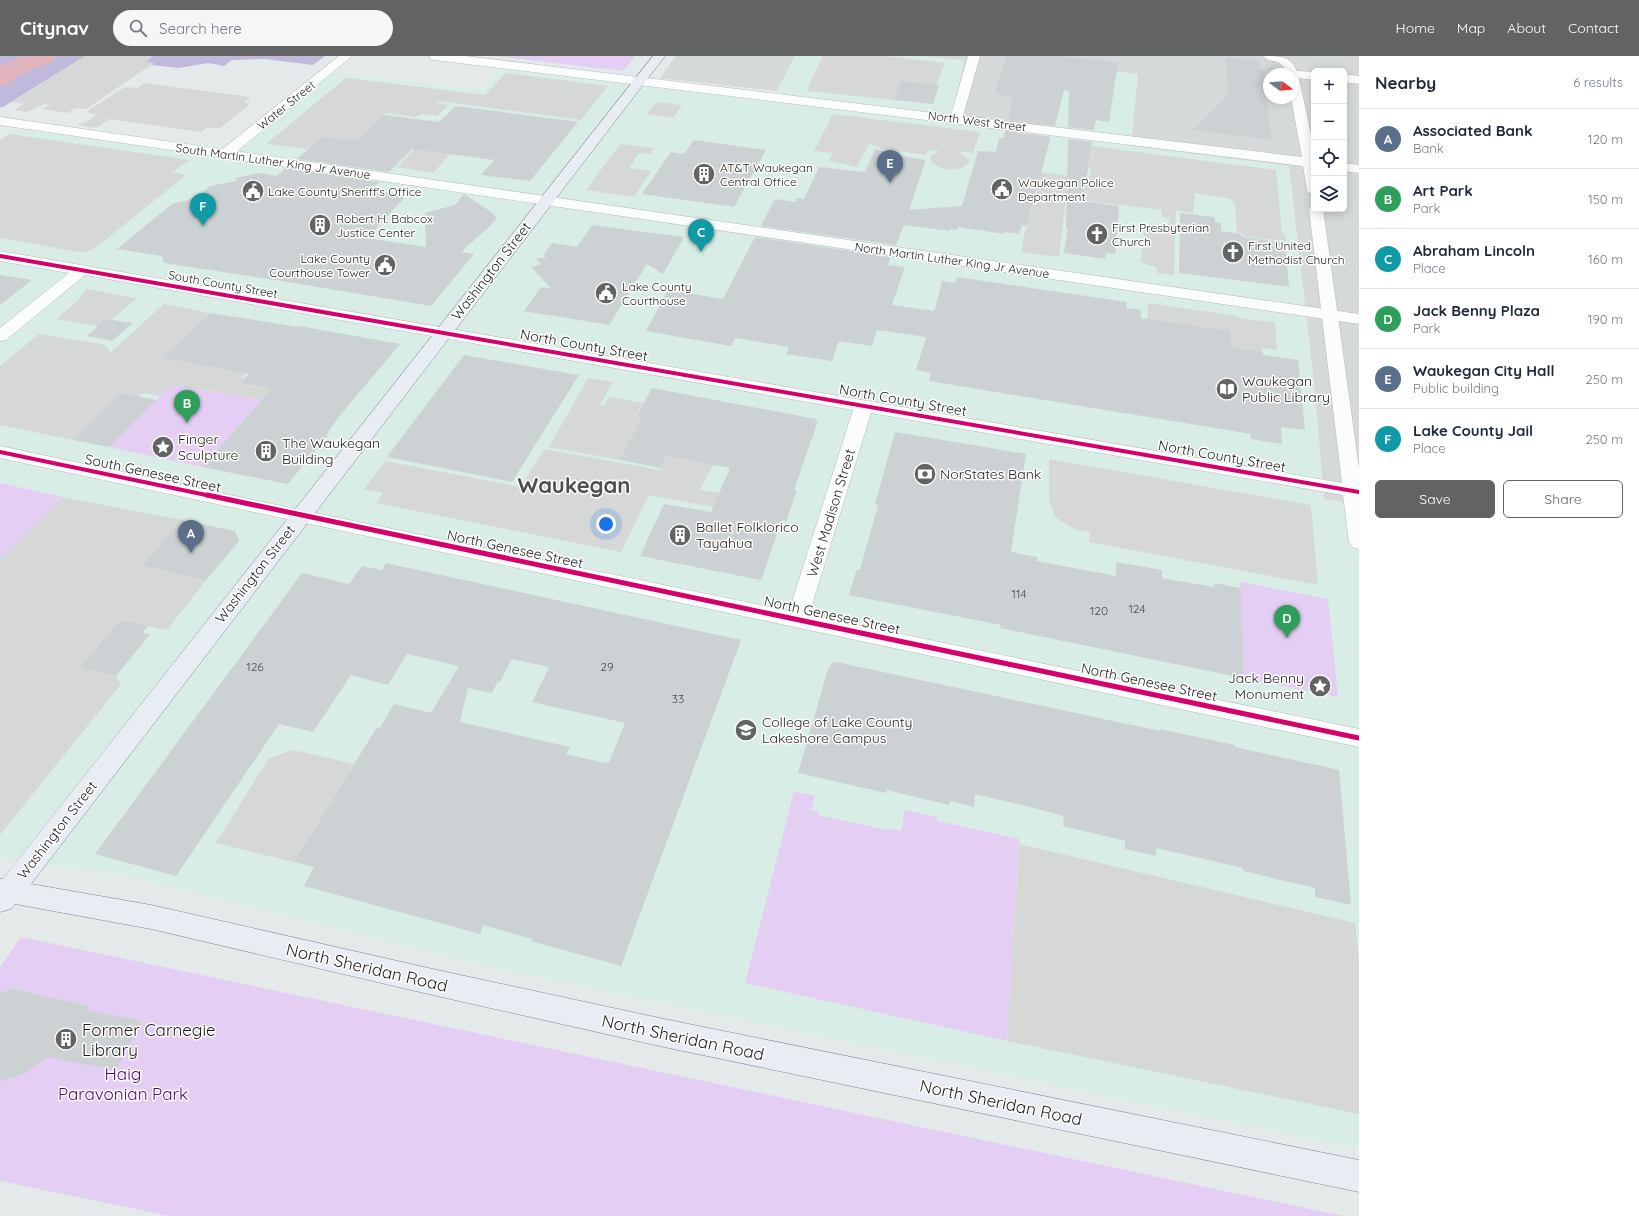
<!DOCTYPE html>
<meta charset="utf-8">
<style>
:root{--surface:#fff;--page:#f6f6f7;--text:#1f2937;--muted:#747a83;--line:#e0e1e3;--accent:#626464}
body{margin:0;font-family:Quicksand,sans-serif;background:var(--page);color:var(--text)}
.controls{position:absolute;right:12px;top:12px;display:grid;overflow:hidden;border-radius:6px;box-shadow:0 2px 10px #0003}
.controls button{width:36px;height:36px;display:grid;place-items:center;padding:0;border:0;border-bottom:1px solid var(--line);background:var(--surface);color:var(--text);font:20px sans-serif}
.compass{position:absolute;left:1263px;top:12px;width:36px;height:36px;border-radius:50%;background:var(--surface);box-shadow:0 2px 10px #0003;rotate:106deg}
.you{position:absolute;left:606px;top:468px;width:14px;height:14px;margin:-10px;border:3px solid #fff;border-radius:50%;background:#1a73e8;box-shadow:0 0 0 6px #1a73e833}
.badge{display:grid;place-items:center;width:26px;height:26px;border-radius:50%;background:var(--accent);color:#fff;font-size:13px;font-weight:700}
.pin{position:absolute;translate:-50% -33px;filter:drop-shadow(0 1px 2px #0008)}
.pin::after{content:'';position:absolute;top:21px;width:14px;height:12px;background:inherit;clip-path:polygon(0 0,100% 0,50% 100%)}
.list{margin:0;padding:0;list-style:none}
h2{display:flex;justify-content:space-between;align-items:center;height:52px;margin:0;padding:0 16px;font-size:17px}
h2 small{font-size:13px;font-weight:400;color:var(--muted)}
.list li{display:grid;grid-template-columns:26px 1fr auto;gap:12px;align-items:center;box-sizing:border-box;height:60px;padding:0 16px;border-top:1px solid var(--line)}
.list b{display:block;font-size:15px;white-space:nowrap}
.list p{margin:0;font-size:13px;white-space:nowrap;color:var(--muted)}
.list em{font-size:13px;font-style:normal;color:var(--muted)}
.actions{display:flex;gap:8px;padding:12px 16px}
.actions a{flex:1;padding:9px 0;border:1px solid var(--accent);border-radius:6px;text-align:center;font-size:14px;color:var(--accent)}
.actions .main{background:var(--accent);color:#fff}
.icon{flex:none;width:22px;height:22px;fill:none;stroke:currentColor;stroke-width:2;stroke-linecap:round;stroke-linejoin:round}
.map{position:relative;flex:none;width:1359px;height:1160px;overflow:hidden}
header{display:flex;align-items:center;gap:24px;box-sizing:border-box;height:56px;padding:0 20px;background:var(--accent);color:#fff}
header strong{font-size:19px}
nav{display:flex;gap:22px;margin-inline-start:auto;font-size:14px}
.search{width:280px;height:36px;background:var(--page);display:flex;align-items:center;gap:10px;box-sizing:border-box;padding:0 14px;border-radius:22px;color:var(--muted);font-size:15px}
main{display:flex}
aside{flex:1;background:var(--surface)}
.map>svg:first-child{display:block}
.residential{fill:#d6d9d9;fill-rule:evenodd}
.commercial{fill:#d7ede6}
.religious{fill:#d6d8d8}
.forest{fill:#c0b9dc}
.park{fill:#e5cef4}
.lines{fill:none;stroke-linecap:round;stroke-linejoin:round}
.river{fill:#e1b4be;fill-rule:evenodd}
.building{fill:#ccd2d3;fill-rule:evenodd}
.minor-casing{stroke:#b7baba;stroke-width:1}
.tertiary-casing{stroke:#b7baba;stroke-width:1}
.secondary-casing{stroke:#7c8595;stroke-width:1}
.minor{fill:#fbfcfc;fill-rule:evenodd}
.tertiary{fill:#fbfcfc;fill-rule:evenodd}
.secondary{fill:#e8edf3;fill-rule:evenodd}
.cycleway-far1-casing{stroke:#fff;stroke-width:6}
.cycleway-casing{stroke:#fff;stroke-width:8}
.cycleway-far1{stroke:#d6006c;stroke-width:4}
.cycleway{stroke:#d6006c;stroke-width:5}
.labels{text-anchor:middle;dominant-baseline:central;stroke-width:3;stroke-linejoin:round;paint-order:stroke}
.far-street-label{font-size:12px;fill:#1c1c1c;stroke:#fff}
.far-poi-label{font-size:12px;fill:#1c1c1c;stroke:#fff;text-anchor:start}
.number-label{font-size:12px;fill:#494a4b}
.street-label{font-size:14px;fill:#1c1c1c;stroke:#fff}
.poi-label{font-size:14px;fill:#1c1c1c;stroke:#fff;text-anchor:start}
.near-street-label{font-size:17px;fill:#1c1c1c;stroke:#fff}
.near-poi-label{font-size:17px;fill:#1c1c1c;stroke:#fff;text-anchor:start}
.near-park-label{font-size:17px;fill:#550381;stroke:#fff}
.town-label{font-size:22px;font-weight:bold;fill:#4f4f4f;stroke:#fff}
</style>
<header>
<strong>Citynav</strong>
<div class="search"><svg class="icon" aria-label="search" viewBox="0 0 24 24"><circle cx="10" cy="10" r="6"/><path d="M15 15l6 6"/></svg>Search here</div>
<nav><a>Home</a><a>Map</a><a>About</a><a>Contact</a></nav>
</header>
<main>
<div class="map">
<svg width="1359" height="1160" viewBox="0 0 1359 1160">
<rect width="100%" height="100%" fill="#e4e9ea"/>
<!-- residential -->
<g class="residential">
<polygon points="676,0 795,0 777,35 660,22"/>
<path d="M 923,0 L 1359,0 L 1359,449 L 1324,443 L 1314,328 L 1289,110 L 1130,90 L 1138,18 L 1055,9 L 1038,79 L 950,68 L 964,5 ZM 1314,15 L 1344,15 L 1344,153 L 1314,153 ZM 1269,18 L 1293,18 L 1293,42 L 1269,42 Z"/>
</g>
<!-- commercial -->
<polygon class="commercial" points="795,0 923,0 964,4 950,68 1038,79 1055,9 1138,18 1131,90 1289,110 1314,328 1324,443 1359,449 1359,1093 476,908 119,818 0,802 0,82 14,73 230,103 332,17 482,34 501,11 773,44"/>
<!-- religious -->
<g class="religious">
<polygon points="85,0 151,0 152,2 146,6 154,7 86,53 76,52 67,57 42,53 50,49 44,48 27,56 14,54 24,48 12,46"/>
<polygon points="823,0 886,0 945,7 936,29 894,44 808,35 809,32 808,31"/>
<polygon points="506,17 608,30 581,64 438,45 437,47 449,49 437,60 422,58 415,61 387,57 356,85 322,81 308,93 266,88 346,22 485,39"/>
<polygon points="144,27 251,41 244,46 250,48 220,72 207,72 201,76 109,63 96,72 77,69 84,67 97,59 86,56 125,31 137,32"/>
<polygon points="656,46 682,49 673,62 647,58"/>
<polygon points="833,58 980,76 973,97 960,95 960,97 968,103 970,106 962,112 947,114 941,112 931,106 931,99 940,95 928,94 926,99 881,93 878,90 869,88 857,111 829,105 833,97 814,95"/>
<polygon points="9,78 189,104 173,116 186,119 99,189 85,197 0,182 0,84"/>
<polygon points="620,88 654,92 650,98 639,97 629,112 651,115 634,141 586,134"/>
<polygon points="1091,90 1276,114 1282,177 1285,177 1286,185 1248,181 1237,176 1235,148 1230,143 1195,137 1193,157 1176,154 1174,219 1157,217 1157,212 1140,206 1145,170 1160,172 1160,170 1169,171 1169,162 1162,161 1161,154 1074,143 1070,138 1066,141 1059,201 1021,196 1033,137 1036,137 1038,130 1011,126 1021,114 1078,121 1085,127 1089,128 1091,112 1088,111 1089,100 1095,99 1090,98"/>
<polygon points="415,93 450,98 433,117 397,111"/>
<polygon points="86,233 137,242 111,264 107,272 57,263 79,243"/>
<polygon points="1148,247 1238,260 1238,262 1275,267 1277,294 1262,292 1262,296 1231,291 1230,275 1147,271"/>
<polygon points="164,248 211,257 164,302 245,317 241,328 265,332 271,326 281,328 271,339 262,344 171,329 160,340 143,337 138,341 121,338 73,384 0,369 0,310 39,278 102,288 109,293 110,297"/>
<polygon points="588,322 613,326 600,349 604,349 609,341 643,347 636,360 642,362 620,404 549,391"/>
<polygon points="544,393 660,414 667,400 713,409 700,434 719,437 713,451 649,439 621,496 376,447 383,437 364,433 386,405 521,431"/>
<polygon points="1049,403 1311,449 1318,529 1089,486 1090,476 1076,474 1055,461 1049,444"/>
<polygon points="62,441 182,464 142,510 206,524 167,574 120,564 80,611 116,620 121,628 0,779 0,502"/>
<polygon points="293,694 354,708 294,806 216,787 269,702"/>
<polygon points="1019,788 1355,867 1359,902 1359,1058 1007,985"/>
</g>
<!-- forest -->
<g class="forest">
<polygon points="0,0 85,0 3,51 0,51"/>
<polygon points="151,0 325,0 313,9 265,3 232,4 224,10 208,7 179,12 152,9 154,7 145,6 151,2"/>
</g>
<!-- park -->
<g class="park">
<polygon points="495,0 635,0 623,15"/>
<polygon points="171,329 262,344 202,411 109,391"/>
<polygon points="0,427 62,441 0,502"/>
<polygon points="1240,526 1328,543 1338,641 1243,622"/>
<polygon points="794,736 815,740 811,754 819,756 818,759 887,774 887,772 901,775 905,754 937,761 937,765 1019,783 1007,985 745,927"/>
<polygon points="21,881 1343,1160 169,1160 0,1125 0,911"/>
</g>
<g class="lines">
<!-- river -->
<polygon class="river" points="24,0 57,0 53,5 19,19 9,28 0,30 0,10"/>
</g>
<!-- building -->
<g class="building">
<polygon points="1007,0 1059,0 1118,6 1109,66 1096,64 1094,74 1068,71 1069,35 1064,34 1055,70 1008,64 1013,41 999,39 1000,38 995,37"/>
<polygon points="1226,2 1260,5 1260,14 1264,14 1271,84 1193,74 1228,39"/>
<polygon points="901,25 939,29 933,48 894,44"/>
<polygon points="456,50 578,66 530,125 481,119 494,104 412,93 389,116 297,103 322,81 356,85 384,59 439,66"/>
<polygon points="1005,75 1051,81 1026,170 1022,169 1019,178 1005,176 1005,178 958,171 957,174 950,173 950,175 904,169 896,189 761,170 775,143 795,146 797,142 804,143 819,111 865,116 875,93 906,101 926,104 909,154 962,150 978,95 996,96 999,82 1004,82"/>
<polygon points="1068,83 1092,86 1088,114 1082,145 1119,150 1115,198 1106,197 1105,203 1064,197 1068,173 1066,173"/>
<polygon points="694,84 766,94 734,151 642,138 671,96 684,98"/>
<polygon points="286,112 379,126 371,134 407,139 367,182 426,191 425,157 455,149 464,138 490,155 497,162 490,170 461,196 474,198 431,250 288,226 164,207 162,200 117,193 172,148 196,142 210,130 237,125 236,122 259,117 277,120"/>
<polygon points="1180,157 1215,161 1215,166 1221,167 1221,175 1239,178 1244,181 1285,187 1289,231 1179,217"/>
<polygon points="592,169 684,181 663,218 647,208 609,269 524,255 541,231 552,233 531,211 541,208 536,203 546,201 544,198 552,187 577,191"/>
<polygon points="755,181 891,201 888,209 905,211 892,249 933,255 935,253 942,225 955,227 957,221 1127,246 1126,252 1141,254 1141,262 1230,275 1231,291 1262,296 1263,299 1298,304 1305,374 1281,371 1282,388 1251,383 1251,378 929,325 931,317 916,314 926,281 877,274 872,290 839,285 832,305 786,298 789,291 735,282 731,290 646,275 668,234 723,243"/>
<polygon points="0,219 32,224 0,249"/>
<polygon points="211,257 298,271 299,270 400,288 342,357 326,379 328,379 288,428 202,411 272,333 240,327 249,318 163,302"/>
<polygon points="106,263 133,267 112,285 87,280"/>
<polygon points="464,299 579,319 512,426 387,401"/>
<polygon points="652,332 816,363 815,365 818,365 794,434 797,435 786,465 782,464 761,524 640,500 664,448 711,456 730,412 667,400 661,412 620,404 642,362 636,361"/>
<polygon points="121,337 156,344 109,391 73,384"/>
<polygon points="895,376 1026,398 1011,496 1037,501 1037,505 1116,520 1116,506 1162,514 1162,522 1214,531 1214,527 1241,532 1243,622 1000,572 1001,569 849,539 857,513 860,514 878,449 875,448"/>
<polygon points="182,464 235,475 239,485 206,524 142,510"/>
<path d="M 386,507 L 741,584 L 621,910 L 531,885 L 532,883 L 483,869 L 480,878 L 304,830 L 314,811 L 294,806 L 377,671 L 380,672 L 394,648 L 431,657 L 459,610 L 407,598 L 388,629 L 351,619 L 313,676 L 279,668 L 176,820 L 95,798 L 302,517 L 349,528 L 362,510 L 382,514 ZM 512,603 L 549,611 L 532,646 L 625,667 L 609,706 L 606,707 L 566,698 L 570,691 L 460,666 L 468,632 L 492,637 L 498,625 L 500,626 Z"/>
<polygon points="120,564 148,570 142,577 150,578 116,620 80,611"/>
<polygon points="836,606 1160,675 1160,673 1235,689 1235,691 1339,714 1351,849 1315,841 1315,832 1243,815 1243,812 1156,792 1156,800 1125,793 1125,785 1063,770 1064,760 1030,751 975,738 974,751 951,745 949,749 887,734 886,737 798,717 828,613 832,607"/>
<polygon points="8,934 18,934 88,950 86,954 142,965 116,1014 47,1001 27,1016 0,1026 0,937"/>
</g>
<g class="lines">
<!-- minor casing -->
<g class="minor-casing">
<g id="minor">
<polygon points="339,0 352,0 230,101 225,102 220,101 218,98 220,95"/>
<path d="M 429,0 L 465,0 L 951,59 L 968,0 L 980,0 L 963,60 L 1302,101 L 1291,42 L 1293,42 L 1293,18 L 1286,18 C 1282,0 1271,9 1263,0 C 1279,0 1291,0 1297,15 L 1314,16 L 1314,24 L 1299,22 L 1314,93 L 1314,138 L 1309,137 L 1307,134 L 1303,110 L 435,4 L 431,3 Z"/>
<polygon points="1344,18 1359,20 1359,28 1344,26"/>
<polygon points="1344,107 1359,109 1359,117 1344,115"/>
<polygon points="1314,149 1314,153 1323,153 1359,412 1359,493 1352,491 1349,486 1343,439 871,357 809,559 1359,673 1359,691 301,466 294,465 291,460 294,455 301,454 789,555 853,354 85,219 6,284 0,285 0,272 69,217 0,205 0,195 1342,427 1309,153 1311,150"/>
</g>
</g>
<!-- tertiary casing -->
<g class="tertiary-casing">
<g id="tertiary">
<polygon points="0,61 1359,258 1359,268 0,69"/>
<polygon points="0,390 301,454 308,455 311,460 308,465 301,466 0,402"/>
</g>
</g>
<!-- secondary casing -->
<g class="secondary-casing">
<polygon id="secondary" points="653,0 665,0 31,828 151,849 437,914 664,963 1359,1104 1359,1136 664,991 437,940 151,873 15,848 11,853 0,856 0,823 3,823"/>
</g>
<!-- minor -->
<use href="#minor" class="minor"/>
<!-- tertiary -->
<use href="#tertiary" class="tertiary"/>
<!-- secondary -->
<use href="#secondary" class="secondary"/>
<!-- cycleway-far1 casing -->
<g class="cycleway-far1-casing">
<g id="cycleway-far1">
<polyline points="0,200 1359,436"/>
<polyline points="0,396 211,440"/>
</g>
</g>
<!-- cycleway casing -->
<g class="cycleway-casing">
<polyline id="cycleway" points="207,439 1359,682"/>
</g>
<!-- cycleway-far1 -->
<use href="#cycleway-far1" class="cycleway-far1"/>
<!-- cycleway -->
<use href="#cycleway" class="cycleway"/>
</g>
<!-- icons -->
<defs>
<g id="building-disc" transform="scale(1.15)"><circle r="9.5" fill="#626464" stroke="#fff"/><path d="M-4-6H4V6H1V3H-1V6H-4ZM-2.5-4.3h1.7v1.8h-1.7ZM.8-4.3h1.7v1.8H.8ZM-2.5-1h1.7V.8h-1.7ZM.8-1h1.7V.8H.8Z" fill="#fff"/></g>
<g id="civic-disc" transform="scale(1.15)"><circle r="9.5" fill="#626464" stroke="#fff"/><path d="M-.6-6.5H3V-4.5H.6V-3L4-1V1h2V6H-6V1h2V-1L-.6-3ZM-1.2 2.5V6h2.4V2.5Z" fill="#fff"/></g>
<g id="church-disc" transform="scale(1.15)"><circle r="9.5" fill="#626464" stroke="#fff"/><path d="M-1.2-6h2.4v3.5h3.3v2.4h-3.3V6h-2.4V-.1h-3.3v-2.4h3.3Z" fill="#fff"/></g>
<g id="library-disc" transform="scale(1.15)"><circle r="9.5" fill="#626464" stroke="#fff"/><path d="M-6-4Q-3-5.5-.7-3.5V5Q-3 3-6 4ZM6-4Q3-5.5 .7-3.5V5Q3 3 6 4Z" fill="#fff"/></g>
<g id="sight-disc" transform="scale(1.15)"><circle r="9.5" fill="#626464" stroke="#fff"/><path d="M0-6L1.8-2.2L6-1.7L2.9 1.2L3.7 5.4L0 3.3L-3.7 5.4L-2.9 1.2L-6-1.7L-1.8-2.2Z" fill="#fff"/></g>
<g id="bank-disc" transform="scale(1.15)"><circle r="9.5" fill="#626464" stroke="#fff"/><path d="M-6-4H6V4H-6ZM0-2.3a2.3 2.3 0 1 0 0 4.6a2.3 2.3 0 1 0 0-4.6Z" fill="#fff"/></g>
<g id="university-disc" transform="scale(1.15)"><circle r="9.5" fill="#626464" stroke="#fff"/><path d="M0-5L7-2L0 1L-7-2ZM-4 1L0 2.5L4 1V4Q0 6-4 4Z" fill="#fff"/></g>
</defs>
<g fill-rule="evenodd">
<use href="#building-disc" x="704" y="118"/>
<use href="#civic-disc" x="1002" y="133"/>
<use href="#civic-disc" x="253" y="135"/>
<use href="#building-disc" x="320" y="169"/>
<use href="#church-disc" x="1097" y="178"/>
<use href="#church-disc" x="1233" y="196"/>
<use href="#civic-disc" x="385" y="209"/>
<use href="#civic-disc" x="606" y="237"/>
<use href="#library-disc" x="1227" y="333"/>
<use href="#sight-disc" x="163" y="391"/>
<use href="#building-disc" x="266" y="395"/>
<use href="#bank-disc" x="925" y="418"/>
<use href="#building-disc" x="680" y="479"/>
<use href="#sight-disc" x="1320" y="630"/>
<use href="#university-disc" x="746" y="674"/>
<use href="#building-disc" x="66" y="983"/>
</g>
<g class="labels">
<!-- far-street labels -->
<g class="far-street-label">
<text transform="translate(286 49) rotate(-39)">Water Street</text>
<text transform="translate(977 65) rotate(7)">North West Street</text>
<text transform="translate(273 105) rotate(8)">South Martin Luther King Jr Avenue</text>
<text transform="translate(952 204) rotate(8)">North Martin Luther King Jr Avenue</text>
<text transform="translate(223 228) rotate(10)">South County Street</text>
</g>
<!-- far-poi labels -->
<g class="far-poi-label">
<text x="720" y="111">AT&amp;T Waukegan<tspan x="720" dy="14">Central Office</tspan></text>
<text x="1018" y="126">Waukegan Police<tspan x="1018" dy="14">Department</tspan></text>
<text x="268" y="135">Lake County Sheriff's Office</text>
<text x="336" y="162">Robert H. Babcox<tspan x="336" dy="14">Justice Center</tspan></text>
<text x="1112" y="171">First Presbyterian<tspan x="1112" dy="14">Church</tspan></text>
<text x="1248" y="189">First United<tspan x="1248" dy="14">Methodist Church</tspan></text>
<text x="370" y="202" text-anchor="end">Lake County<tspan x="370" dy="14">Courthouse Tower</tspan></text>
<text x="622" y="230">Lake County<tspan x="622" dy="14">Courthouse</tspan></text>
</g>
<!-- number labels -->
<g class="number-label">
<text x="1019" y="537">114</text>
<text x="1137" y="552">124</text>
<text x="1099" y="554">120</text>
<text x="255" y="610">126</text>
<text x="607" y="610">29</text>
<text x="678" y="642">33</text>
</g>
<!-- street labels -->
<g class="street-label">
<text transform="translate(491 215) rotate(-52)">Washington Street</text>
<text transform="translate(584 289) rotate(10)">North County Street</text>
<text transform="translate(903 344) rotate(10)">North County Street</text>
<text transform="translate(1222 400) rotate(10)">North County Street</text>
<text transform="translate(153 417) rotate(12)">South Genesee Street</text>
<text transform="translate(831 457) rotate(-73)">West Madison Street</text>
<text transform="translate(515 493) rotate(12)">North Genesee Street</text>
<text transform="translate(255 518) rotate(-52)">Washington Street</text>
<text transform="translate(832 559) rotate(12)">North Genesee Street</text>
<text transform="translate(1149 626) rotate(12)">North Genesee Street</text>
<text transform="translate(57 774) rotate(-52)">Washington Street</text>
</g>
<!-- poi labels -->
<g class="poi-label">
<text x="1242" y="325">Waukegan<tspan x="1242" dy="16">Public Library</tspan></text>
<text x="178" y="383">Finger<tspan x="178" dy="16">Sculpture</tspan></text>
<text x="282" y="387">The Waukegan<tspan x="282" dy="16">Building</tspan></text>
<text x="940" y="418">NorStates Bank</text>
<text x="696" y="471">Ballet Folklorico<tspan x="696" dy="16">Tayahua</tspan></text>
<text x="1304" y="622" text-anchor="end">Jack Benny<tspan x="1304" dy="16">Monument</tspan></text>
<text x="762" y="666">College of Lake County<tspan x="762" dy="16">Lakeshore Campus</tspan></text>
</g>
<!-- near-street labels -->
<g class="near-street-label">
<text transform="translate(367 911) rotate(13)">North Sheridan Road</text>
<text transform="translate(683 981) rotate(12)">North Sheridan Road</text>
<text transform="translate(1001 1046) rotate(12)">North Sheridan Road</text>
</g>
<!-- near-poi labels -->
<g class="near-poi-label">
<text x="82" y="973">Former Carnegie<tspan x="82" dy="20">Library</tspan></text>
</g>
<!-- near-park labels -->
<g class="near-park-label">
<text x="123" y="1017">Haig<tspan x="123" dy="20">Paravonian Park</tspan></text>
</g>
<!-- town labels -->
<g class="town-label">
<text x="574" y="429">Waukegan</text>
</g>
</g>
</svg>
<div class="controls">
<button>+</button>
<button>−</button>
<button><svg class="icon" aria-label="locate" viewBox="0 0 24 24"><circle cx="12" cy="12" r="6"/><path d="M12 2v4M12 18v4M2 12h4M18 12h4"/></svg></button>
<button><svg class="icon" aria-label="layers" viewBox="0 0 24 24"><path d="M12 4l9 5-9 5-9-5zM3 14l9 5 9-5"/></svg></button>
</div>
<svg class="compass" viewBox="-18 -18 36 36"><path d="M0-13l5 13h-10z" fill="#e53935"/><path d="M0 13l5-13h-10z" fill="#747a83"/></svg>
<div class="you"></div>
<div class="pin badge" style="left:191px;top:497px;background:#5c6f8a">A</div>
<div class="pin badge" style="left:187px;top:367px;background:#2e9e5b">B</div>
<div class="pin badge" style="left:701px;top:196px;background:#0f9aa8">C</div>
<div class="pin badge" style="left:1287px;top:582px;background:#2e9e5b">D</div>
<div class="pin badge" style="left:890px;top:127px;background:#5c6f8a">E</div>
<div class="pin badge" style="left:203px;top:170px;background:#0f9aa8">F</div>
</div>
<aside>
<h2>Nearby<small>6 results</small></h2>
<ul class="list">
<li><span class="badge" style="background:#5c6f8a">A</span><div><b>Associated Bank</b><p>Bank</p></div><em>120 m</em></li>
<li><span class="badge" style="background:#2e9e5b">B</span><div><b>Art Park</b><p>Park</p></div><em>150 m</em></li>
<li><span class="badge" style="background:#0f9aa8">C</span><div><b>Abraham Lincoln</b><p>Place</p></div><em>160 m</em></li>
<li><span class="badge" style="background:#2e9e5b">D</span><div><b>Jack Benny Plaza</b><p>Park</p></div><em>190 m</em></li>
<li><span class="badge" style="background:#5c6f8a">E</span><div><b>Waukegan City Hall</b><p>Public building</p></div><em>250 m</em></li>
<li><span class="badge" style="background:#0f9aa8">F</span><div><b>Lake County Jail</b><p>Place</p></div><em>250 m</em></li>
</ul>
<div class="actions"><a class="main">Save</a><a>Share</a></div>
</aside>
</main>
